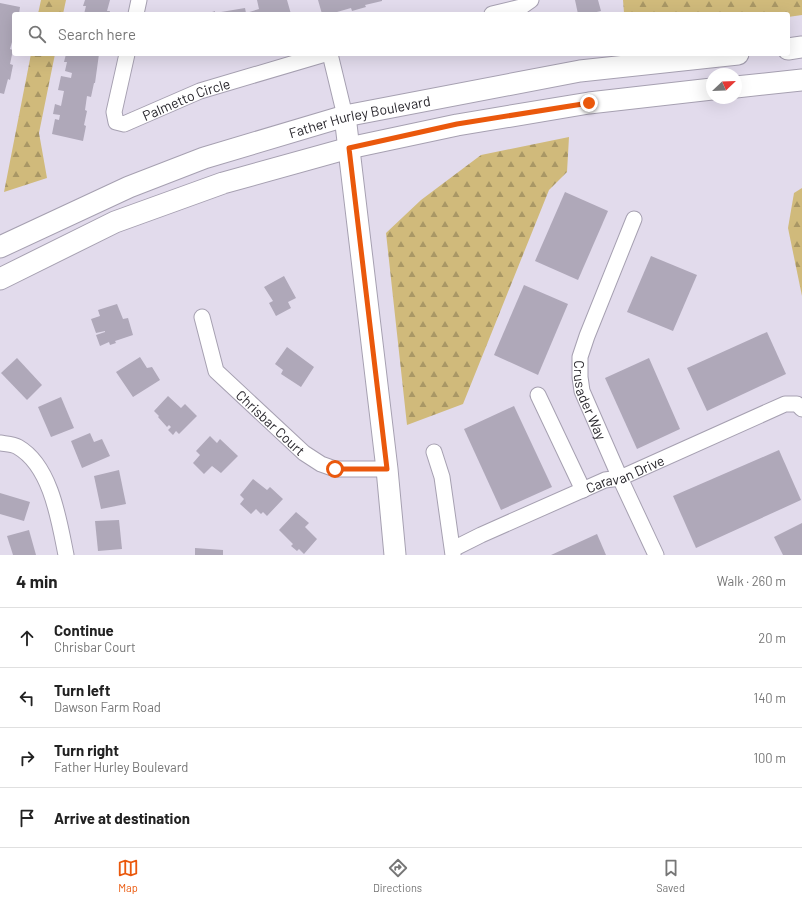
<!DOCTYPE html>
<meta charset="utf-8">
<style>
:root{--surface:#fff;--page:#f2f2f2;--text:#222;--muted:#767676;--line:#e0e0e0;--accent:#ea580c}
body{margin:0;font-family:Barlow,sans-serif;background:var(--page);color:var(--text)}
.compass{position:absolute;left:706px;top:68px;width:36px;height:36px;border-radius:50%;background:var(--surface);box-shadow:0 4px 16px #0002;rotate:67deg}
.stop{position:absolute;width:12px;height:12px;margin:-9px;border:3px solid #ea580c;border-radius:50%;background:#fff}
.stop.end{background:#ea580c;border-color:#fff;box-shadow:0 1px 4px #0008}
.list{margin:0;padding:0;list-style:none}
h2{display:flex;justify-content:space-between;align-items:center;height:52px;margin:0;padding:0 16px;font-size:17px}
h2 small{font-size:13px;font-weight:400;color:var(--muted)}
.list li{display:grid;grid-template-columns:26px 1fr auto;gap:12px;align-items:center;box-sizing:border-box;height:60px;padding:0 16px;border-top:1px solid var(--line)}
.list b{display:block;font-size:15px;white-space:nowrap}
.list p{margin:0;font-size:13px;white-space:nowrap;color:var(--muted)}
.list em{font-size:13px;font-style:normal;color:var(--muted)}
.icon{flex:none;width:22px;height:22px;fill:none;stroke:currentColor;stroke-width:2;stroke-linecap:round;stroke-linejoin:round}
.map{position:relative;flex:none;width:802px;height:555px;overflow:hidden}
.search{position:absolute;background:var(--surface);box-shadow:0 4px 16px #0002;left:12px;right:12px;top:12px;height:44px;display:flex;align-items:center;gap:10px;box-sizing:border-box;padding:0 14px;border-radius:4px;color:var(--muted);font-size:15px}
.sheet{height:292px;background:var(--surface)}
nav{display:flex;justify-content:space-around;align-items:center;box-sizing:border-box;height:56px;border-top:1px solid var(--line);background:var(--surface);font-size:11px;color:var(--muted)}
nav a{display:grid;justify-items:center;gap:2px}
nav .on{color:var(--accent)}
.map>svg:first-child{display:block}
.forest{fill:url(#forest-firs)}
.building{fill:#afa8b9}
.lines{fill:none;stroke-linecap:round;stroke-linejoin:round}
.street-casing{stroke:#a6a0b1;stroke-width:17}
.secondary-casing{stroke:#a6a0b1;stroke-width:23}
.street{stroke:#fff;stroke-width:15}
.secondary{stroke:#fff;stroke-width:21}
.route{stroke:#ea580c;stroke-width:5}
.labels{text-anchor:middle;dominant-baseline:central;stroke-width:3;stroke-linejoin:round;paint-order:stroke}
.street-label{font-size:14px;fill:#28262c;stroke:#efe8fa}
</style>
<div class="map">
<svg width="802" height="555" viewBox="0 0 802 555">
<defs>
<pattern id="forest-firs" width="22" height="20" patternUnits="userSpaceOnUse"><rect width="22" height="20" fill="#d0ba7b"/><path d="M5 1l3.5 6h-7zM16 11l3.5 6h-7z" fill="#a99765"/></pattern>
</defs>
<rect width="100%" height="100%" fill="#e2dbec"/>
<!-- forest -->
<g class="forest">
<polygon points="41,0 66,0 63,14 38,14"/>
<polygon points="623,0 802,0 802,15 788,17 788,14 622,14 624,13"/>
<polygon points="31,54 55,54 39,133 47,178 4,192"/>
<polygon points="569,137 567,172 549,190 463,404 407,425 386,233 421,200 481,155"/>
<polygon points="802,188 802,296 788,228 794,193"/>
</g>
<!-- building -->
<g class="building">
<polygon points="85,0 110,0 107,11 110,11 109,14 84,14 86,6 83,6"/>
<polygon points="257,0 287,0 291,14 206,14 215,11 215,13 245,8 246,13 259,9"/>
<polygon points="318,0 382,0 382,1 365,5 366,7 352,11 351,8 337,12 338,14 322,14"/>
<polygon points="575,0 598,0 601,11 588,14 578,14"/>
<polygon points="0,3 20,7 19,14 14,14 14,35 10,49 13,50 10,64 13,65 10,80 8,79 4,94 0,93"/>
<polygon points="66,54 99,54 95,83 94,83 91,97 87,96 85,110 87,111 84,125 86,126 83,141 52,134 55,119 59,120 60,115 53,114 55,104 61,106 64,91 58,90 61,76 71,78 72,73 65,71 67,62 64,62"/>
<polygon points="565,192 608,211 578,280 535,261"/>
<polygon points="651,256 697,275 673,331 627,312"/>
<polygon points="284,276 296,298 288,302 291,308 276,316 269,303 273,301 264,287"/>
<polygon points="524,285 568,304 538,375 494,355"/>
<polygon points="117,304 123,319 128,318 133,335 115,341 116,343 110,345 109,342 100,346 96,335 105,332 105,331 96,333 91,319 100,316 98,310"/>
<polygon points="767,332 786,374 707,411 687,368"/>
<polygon points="287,347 314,367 301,387 281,374 283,370 275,364"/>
<polygon points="140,357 147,368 152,367 160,380 133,397 116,372"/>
<polygon points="17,358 42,385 27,400 1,373"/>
<polygon points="649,358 680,429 637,449 605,378"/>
<polygon points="168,396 181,408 185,404 197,416 179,434 176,431 173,435 168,430 171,427 169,425 167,427 158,417 159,416 154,411"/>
<polygon points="61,397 74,428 51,437 38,407"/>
<polygon points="514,406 552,487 501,510 464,429"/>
<polygon points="90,433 94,442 102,439 110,456 82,468 71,441"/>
<polygon points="210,436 217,443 220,439 238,456 221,473 212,466 204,474 193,463 200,455 196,451"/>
<polygon points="779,450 801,500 696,548 673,496"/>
<polygon points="119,470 126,504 101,509 94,476"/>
<polygon points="253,479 267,490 270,487 283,499 267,516 263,512 261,514 256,509 251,514 240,504 244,499 240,495"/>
<polygon points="0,493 30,502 24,521 0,514"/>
<polygon points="296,512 309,523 305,527 317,539 304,554 299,549 297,551 291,546 293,544 279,530"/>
<polygon points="119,520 122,549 98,551 95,521"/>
<polygon points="802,523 802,555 783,555 774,537"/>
<polygon points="29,530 36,555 13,555 7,536"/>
<polygon points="597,534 606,555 551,555"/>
<polygon points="195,548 223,550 223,555 195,555"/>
</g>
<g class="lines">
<!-- street casing -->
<g class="street-casing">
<g id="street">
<polyline points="136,14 139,0"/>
<polyline points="492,14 521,7 531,0"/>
<path id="s1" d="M 127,54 L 114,112 L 116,122 L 124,124 L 200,91 L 325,54"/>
<polyline points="330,54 345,116"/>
<path id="s2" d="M 634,219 L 587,336 L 580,357 L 580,377 L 582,391 L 620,478 L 656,555"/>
<path id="s3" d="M 202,317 L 216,371 L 304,453 L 321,464 L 335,469 L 387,469"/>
<polyline points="538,395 583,490"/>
<path d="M 0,443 C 6,444 13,444 18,447 C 51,466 59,520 66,555"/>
<polyline points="434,452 442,477 453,555"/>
<path id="s4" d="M 453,549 L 481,535 L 605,480 L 620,478 L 785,404 L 797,404 L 802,409"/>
</g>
</g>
<!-- secondary casing -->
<g class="secondary-casing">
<g id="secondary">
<polyline points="788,49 802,47"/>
<polyline points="736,87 802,80"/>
<polyline points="345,116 387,469 395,555"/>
<path id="s5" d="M 0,247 L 129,187 L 204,158 L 345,116 L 580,71 L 738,54"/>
<polyline points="0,279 115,222 223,183 349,148 457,125 589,103 712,89"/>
</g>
</g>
<!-- street -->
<use href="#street" class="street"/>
<!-- secondary -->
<use href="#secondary" class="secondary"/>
</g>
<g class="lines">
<!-- route -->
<polyline class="route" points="335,469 387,469 349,148 457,124 589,103"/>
</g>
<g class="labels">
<!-- street labels -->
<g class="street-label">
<text stroke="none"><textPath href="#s1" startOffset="145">Palmetto Circle</textPath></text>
<text stroke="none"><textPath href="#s5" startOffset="384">Father Hurley Boulevard</textPath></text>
<text stroke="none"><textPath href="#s2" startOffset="193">Crusader Way</textPath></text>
<text stroke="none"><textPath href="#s3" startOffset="131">Chrisbar Court</textPath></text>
<text stroke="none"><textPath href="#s4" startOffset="188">Caravan Drive</textPath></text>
</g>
</g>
</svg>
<svg class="compass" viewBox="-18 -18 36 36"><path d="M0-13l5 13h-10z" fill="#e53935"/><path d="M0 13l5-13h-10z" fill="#767676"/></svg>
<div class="stop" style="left:335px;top:469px"></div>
<div class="stop end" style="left:589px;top:103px"></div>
<div class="search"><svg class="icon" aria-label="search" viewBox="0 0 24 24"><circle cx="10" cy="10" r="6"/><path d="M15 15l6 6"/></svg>Search here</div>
</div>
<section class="sheet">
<h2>4 min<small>Walk · 260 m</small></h2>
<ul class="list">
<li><svg class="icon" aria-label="ahead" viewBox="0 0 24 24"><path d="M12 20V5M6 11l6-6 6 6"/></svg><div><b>Continue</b><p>Chrisbar Court</p></div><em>20 m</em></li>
<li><svg class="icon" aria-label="left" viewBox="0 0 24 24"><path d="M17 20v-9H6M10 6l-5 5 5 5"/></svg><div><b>Turn left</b><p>Dawson Farm Road</p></div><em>140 m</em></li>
<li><svg class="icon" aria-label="right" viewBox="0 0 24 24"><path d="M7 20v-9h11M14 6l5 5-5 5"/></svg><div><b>Turn right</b><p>Father Hurley Boulevard</p></div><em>100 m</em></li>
<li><svg class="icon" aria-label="arrive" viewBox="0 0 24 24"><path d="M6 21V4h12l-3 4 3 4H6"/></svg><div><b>Arrive at destination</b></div></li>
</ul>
</section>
<nav>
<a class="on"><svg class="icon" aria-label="map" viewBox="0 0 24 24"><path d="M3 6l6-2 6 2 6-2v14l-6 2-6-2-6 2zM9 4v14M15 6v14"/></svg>Map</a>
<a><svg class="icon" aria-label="directions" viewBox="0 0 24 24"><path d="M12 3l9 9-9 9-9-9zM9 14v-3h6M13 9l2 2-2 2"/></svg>Directions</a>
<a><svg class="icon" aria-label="saved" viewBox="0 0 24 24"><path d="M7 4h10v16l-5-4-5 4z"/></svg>Saved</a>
</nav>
